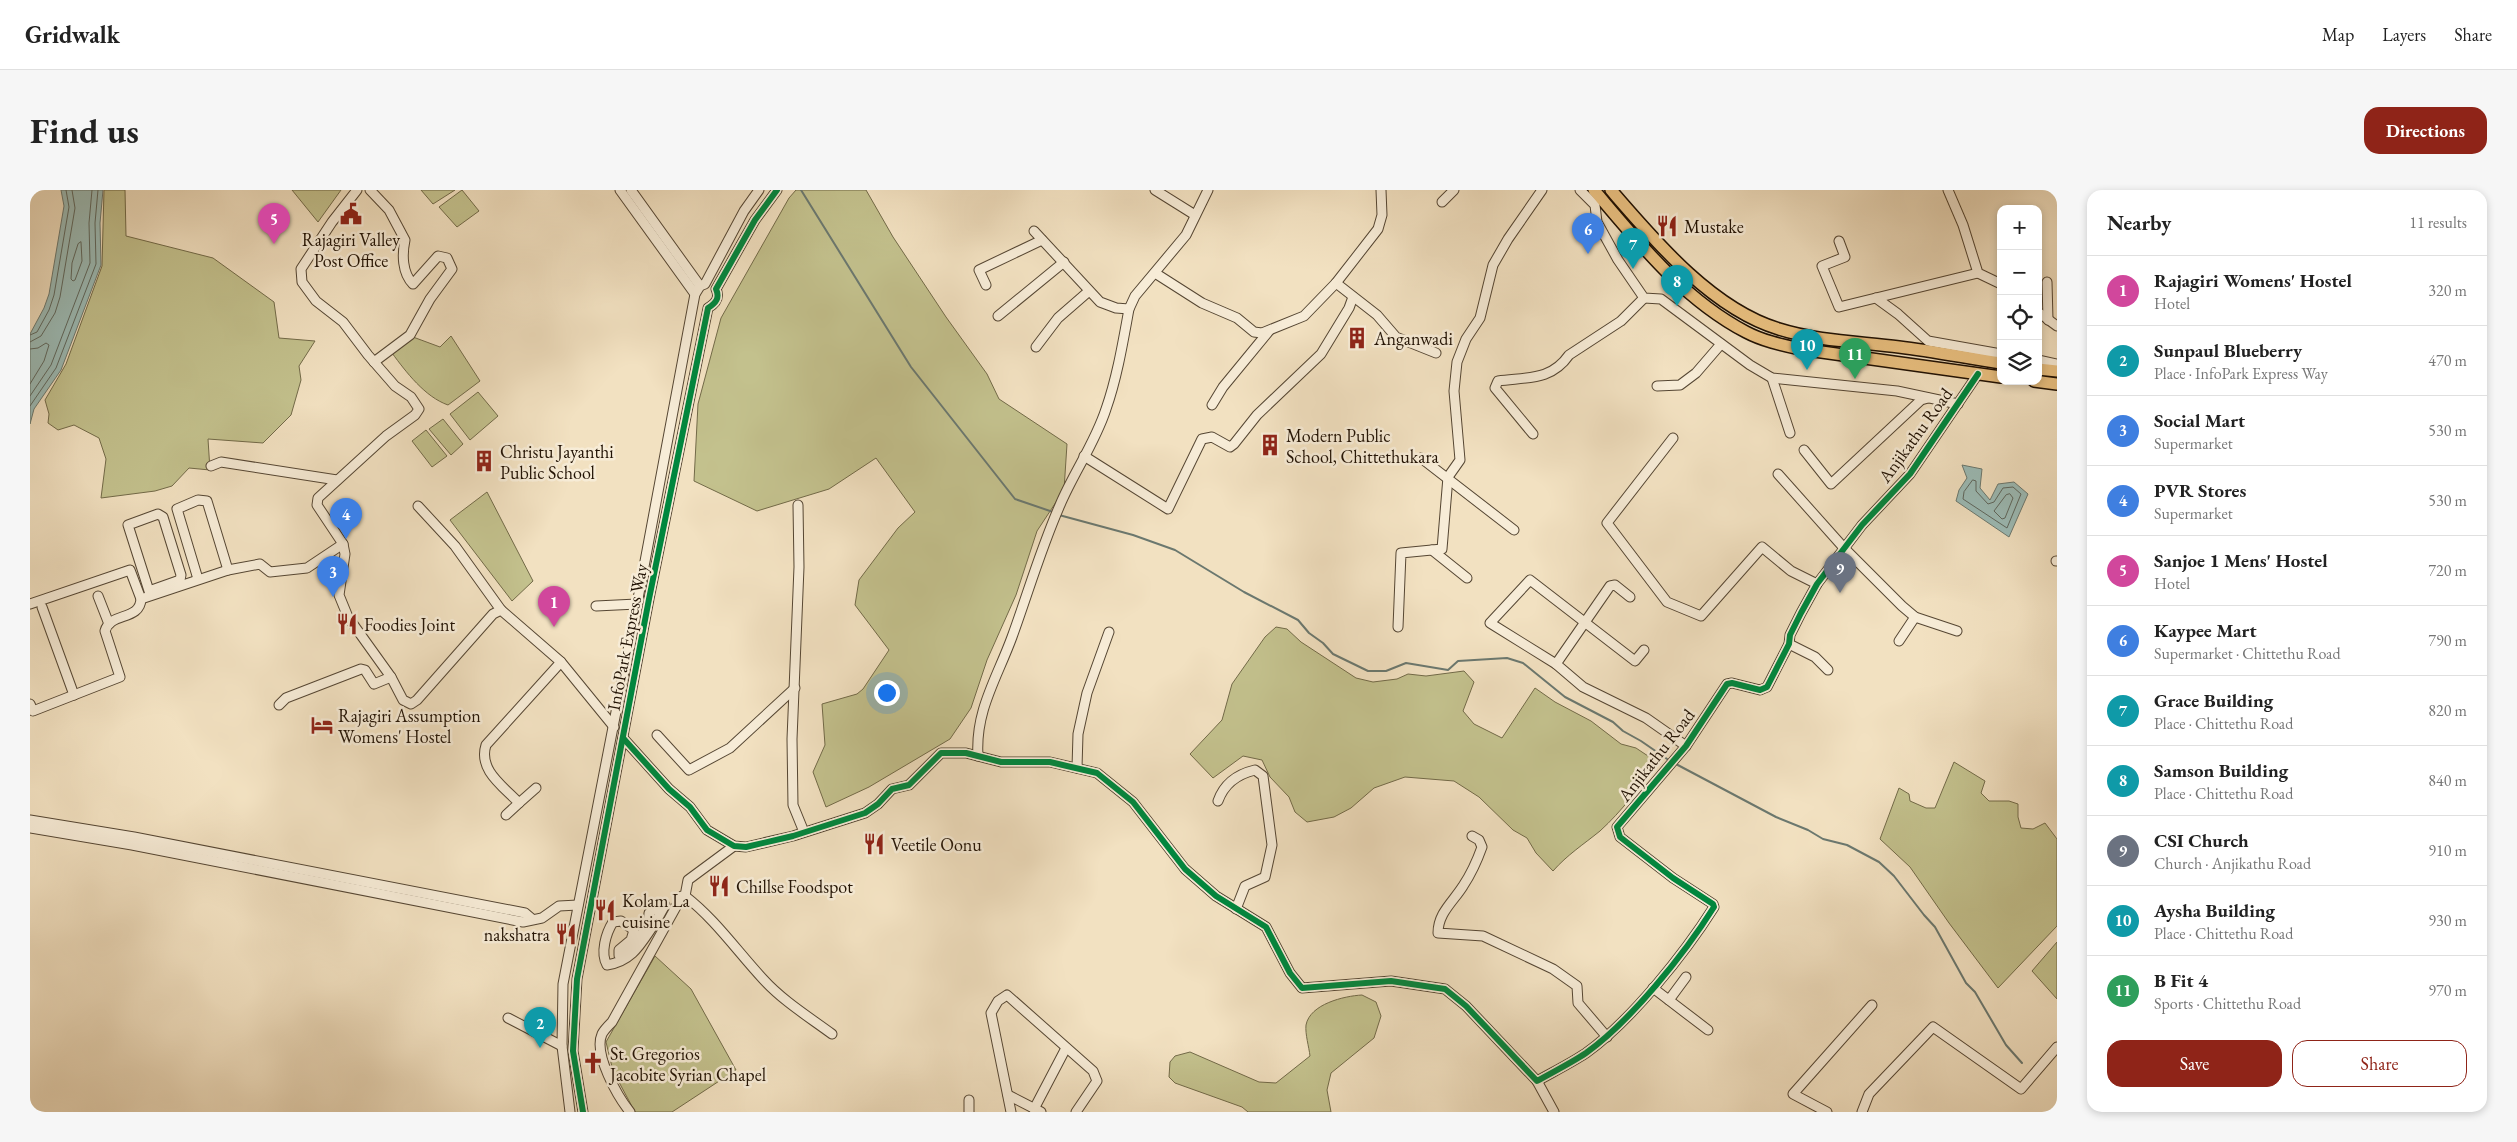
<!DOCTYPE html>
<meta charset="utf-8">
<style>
:root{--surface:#fff;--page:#f6f6f6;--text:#222;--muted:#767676;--line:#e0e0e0;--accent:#8f2418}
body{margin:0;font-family:"EB Garamond",serif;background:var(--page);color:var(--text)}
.controls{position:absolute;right:15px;top:15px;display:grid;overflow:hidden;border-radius:10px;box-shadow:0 2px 8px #0003}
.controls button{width:45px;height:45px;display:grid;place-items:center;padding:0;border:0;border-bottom:1px solid var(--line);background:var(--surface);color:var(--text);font:25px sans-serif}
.you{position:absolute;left:856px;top:502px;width:18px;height:18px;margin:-12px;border:4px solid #fff;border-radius:50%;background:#1a73e8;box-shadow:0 0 0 8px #1a73e833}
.badge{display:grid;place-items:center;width:32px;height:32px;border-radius:50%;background:var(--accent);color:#fff;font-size:16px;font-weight:700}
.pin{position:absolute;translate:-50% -41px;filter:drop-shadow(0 1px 2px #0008)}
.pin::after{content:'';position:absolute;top:26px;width:18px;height:15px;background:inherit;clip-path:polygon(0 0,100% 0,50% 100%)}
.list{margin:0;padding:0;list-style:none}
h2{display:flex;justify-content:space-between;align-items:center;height:65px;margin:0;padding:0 20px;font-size:21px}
h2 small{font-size:16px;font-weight:400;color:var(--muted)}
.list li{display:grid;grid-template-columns:32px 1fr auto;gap:15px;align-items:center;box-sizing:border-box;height:70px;padding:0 20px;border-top:1px solid var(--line)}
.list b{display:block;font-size:19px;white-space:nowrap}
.list p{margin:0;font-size:16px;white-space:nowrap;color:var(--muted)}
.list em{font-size:16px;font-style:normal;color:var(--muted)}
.actions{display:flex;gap:10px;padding:15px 20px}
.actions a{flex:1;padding:11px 0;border:1px solid var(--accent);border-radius:15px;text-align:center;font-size:18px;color:var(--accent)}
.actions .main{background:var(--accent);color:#fff}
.icon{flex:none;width:28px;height:28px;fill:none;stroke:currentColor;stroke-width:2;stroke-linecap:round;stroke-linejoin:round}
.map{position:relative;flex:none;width:2027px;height:922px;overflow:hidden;border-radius:15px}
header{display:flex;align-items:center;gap:30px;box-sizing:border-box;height:70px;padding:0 25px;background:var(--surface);border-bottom:1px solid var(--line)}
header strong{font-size:24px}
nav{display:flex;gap:28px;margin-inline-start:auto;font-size:18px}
.intro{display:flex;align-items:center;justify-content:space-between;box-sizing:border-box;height:120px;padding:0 30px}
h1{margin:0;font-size:35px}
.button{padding:12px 22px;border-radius:15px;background:var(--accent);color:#fff;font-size:18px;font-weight:700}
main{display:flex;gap:30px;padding:0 30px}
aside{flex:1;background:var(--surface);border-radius:15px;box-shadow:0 2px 8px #0003}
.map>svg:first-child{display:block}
.green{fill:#c3c18d;stroke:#726a48}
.water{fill:#9cbcb7;stroke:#6b786f}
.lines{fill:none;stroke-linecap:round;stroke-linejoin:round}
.shore{stroke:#5e675e;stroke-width:1}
.stream{stroke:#6b786f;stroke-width:2}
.minor-casing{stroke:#554633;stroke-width:11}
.major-casing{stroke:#211204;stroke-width:14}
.minor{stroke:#f7ecd7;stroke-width:9}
.major{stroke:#e9c080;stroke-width:11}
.cycleway-casing{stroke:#f7ecd7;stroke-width:9}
.cycleway{stroke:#00873e;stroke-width:6}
.labels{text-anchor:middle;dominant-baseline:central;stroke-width:5;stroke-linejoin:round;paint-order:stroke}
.poi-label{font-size:18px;fill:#211204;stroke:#f7ecd7;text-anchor:start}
.street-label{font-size:18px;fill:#211204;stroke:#f7ecd7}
</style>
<header>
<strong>Gridwalk</strong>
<nav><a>Map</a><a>Layers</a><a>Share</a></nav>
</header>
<div class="intro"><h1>Find us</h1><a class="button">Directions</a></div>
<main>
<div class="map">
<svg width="2027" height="922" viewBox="0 0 2027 922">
<rect width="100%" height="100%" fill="#f2e1c1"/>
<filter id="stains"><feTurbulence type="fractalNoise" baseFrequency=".004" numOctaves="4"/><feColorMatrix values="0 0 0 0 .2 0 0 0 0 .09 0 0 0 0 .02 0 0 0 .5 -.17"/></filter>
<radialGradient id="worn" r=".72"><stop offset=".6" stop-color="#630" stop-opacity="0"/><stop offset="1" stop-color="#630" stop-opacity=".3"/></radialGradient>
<!-- green -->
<g class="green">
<polygon points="74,0 95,0 96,46 183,68 244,112 249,148 285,151 269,176 271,190 261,225 233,253 178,249 180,280 159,278 142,296 125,301 71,308 76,269 69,248 44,235 28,240 18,233 19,224 15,210 36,174 72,76"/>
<polygon points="262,0 311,0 288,32"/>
<polygon points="391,0 425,0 403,14"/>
<polygon points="432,0 449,21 427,37 409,17"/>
<polygon points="766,0 836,0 863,47 916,127 957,184 969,209 1037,254 1034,300 1007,341 986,405 957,470 941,518 920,549 839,597 796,617 783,582 795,555 792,514 827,504 833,499 859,460 825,415 829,390 868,338 885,322 846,268 799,299 727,321 664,291 668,214 691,128 759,8"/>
<path d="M 421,146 L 450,191 L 418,215 C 395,207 376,182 362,163 L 383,147 L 410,157 Z"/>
<polygon points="448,202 468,226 440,250 420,224"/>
<polygon points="413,229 433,254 421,265 399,239"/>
<polygon points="396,240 417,266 402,277 382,251"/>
<polygon points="457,302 503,391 482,411 420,330"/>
<path d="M 1246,437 L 1257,439 L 1271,452 L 1326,488 L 1343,492 L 1367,489 L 1378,484 L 1396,486 L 1434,481 L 1444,492 L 1433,521 L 1444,534 L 1472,548 L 1505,498 L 1525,512 L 1561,531 L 1591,554 L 1606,558 L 1627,572 C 1610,597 1592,621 1570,641 C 1554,654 1537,665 1523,681 L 1506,663 L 1497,648 L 1483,640 L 1449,607 L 1424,591 L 1375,587 L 1344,598 L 1321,618 L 1304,627 L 1277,632 L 1265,622 L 1259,607 L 1240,587 L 1232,570 L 1213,566 L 1183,588 L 1160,564 L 1192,530 L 1202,494 L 1235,447 Z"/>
<polygon points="1924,572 1955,591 1951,603 1959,611 1979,611 1988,614 1988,627 1991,638 2003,639 2015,633 2027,649 2027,736 1968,798 1919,733 1880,677 1850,649 1869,598 1879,604 1880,611 1896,618 1905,618"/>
<polygon points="2027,752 2027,809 2002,781"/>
<polygon points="625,766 661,799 706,880 642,922 605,922 583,881 576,852"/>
<path d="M 1332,805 L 1346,812 L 1351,826 L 1344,848 L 1301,883 L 1297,900 L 1301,922 L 1218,922 L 1212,917 L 1145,893 L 1139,887 L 1140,872 L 1145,866 L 1160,862 L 1229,892 L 1246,893 L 1280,866 C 1279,857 1275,844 1276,835 C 1280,814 1314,806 1332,805 Z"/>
</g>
<!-- water -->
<g class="water">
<polygon points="31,0 73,0 70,33 71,75 31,180 4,219 0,234 0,144 14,118 19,104 34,16"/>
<polygon points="1932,275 1952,279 1950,298 1960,310 1968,294 1984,292 1998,304 1979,347 1926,311 1929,300 1937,288"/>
</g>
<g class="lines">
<!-- shore -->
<g class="shore">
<polygon points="51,52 52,71 45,90 43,91 41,89 42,73 48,54"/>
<polyline points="0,145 7,142 19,120 24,105 39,17 36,0"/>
<polyline points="0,152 11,146 25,123 30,107 45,18 42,0"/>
<polyline points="0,159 8,158 16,153 19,155 14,171 0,194"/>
<polyline points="0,206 21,175 60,73 59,33 62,0"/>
<polyline points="0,216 26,178 66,74 65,33 68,0"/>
<polygon points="1943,290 1946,291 1946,301 1958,314 1964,312 1973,298 1983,297 1991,304 1977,338 1933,309 1934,302"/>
<polygon points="1980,304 1983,308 1975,328 1972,329 1964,321 1976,305"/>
</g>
<!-- stream -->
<g class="stream">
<polyline points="771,0 881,177 985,309 1023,322"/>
<polyline points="1029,325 1103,345 1145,360 1214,402 1268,430 1279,443 1293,453 1303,464 1338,481 1356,481 1376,473 1418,480 1428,471 1477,468 1493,473 1535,507 1583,532 1593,541 1611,551 1640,571"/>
<polyline points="1644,573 1746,627 1778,640 1793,649 1817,655 1849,672 1864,686 1894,725 1905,737 1936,793 1945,802 1976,855 1992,873"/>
</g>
<!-- minor casing -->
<g class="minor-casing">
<g id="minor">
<path d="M 340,0 L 359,20 L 375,50 C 372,64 372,83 383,94 L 408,66 L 417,68 L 422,79 L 400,109 L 380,145 L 344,172"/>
<polyline points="590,0 665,104"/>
<polyline points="601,0 670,96"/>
<polyline points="1125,0 1165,25"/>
<polyline points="1351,0 1352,25 1348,39 1306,93 1347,125 1366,147 1406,163"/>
<polyline points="1550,0 1565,15 1567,32 1588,70 1614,108 1631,109 1720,175 1742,188 1867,201 1928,214"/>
<polyline points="1918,0 1933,35 1948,83 1971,94"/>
<polyline points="1412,12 1424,0"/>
<polyline points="1004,41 1070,112 1086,118 1099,119"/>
<polyline points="1809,51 1815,67 1792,76 1809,117 1948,83"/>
<polyline points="1125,83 1172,113 1207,128 1224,142 1232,143 1274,126 1306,93"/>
<polyline points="2017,92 2018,130"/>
<polyline points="956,95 949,80 1012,50"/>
<polyline points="1846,108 1868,124 1898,151 1971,164"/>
<polyline points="2008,122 2027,136"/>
<polyline points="968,126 1034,72"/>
<polyline points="1006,157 1028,128 1059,101"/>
<polyline points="2008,170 2027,174"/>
<polyline points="1742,188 1760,243"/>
<polyline points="1627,196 1650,195 1666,183 1691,154"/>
<polyline points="1182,215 1193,197 1239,141"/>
<path d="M 1503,244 L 1465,198 L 1468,191 C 1497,187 1521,191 1539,165 L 1591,131 L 1614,108"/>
<polyline points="1643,248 1577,333 1637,412 1671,426 1732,357 1761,381 1787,394"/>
<polyline points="1774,260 1801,294 1891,210 1898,208"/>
<polyline points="1054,266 1138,319 1172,249 1182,247 1200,257 1204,254 1227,225 1291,164 1319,118 1323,107"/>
<polyline points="1391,268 1484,340"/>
<polyline points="181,276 191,272 307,290"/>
<polyline points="1748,284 1814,358 1872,416 1885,427 1927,441"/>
<polyline points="768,315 769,377 762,549 763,615 774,642"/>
<polyline points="388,316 425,356 471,420"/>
<polygon points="128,324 133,327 151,385 150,390 119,401 98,335"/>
<polyline points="313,354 287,315 288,308 356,246 385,225 389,219 381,207 365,196 338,165 313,132 286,111 272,92 271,79 302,32 327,0"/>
<polyline points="1402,360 1437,388"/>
<polyline points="2026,371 2027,371"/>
<polyline points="168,389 147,319 168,310 177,311 198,380"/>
<polyline points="68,406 79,434"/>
<polyline points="1600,407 1585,395 1580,396 1526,474 1553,497 1616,528 1656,556"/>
<polyline points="0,414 100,380 111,409 198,380 230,374 240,382 277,378 313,354 315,364 309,405 318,427 361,487 373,510 381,514 387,510 463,424 471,420 531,472 584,537"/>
<polyline points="566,416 607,414"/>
<polyline points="12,417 44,505"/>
<polyline points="1368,437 1371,363 1412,359 1418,287 1430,270 1424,201 1427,172 1436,149 1450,128 1463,75 1478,49 1512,0"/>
<polyline points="1869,451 1885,427"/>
<polyline points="1759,454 1785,467 1798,480"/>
<polyline points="1526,474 1460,433 1500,390 1605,471 1614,460"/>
<path d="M 0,514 L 3,521 L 90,487 L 75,441 C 80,422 110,431 111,409"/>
<polyline points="249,515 256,508 331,479 335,480 344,494 361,487"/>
<polyline points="627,545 659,580 700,558 765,498"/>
<path d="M 593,548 L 639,599 L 660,617 L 677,640 L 704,656 L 716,657 L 763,646 L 835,623 L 848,614 L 862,599 L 879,595 L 911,563 L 936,563 L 971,572 L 1020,572 L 1067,583 L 1103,612 L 1155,679 L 1186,706 L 1236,737 L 1260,783 L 1272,798 L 1361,791 L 1415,799 L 1436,816 L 1507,891 C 1523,882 1541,873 1556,863 C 1601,831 1655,763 1684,717 L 1683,714 L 1643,688 L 1590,647 L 1587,637 L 1656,556 L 1697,494 L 1702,493 L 1730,500 L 1737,497 L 1759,454 L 1760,445 L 1771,423 L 1787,394 L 1832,335 L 1880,284 L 1948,184"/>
<path d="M 948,566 C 945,521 967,488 982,447 C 998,403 1011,358 1030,315 C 1044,282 1065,253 1076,219 C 1087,188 1093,152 1099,119 L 1105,106 L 1156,45 L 1178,0"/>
<polyline points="1047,578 1048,544 1057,503 1079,442"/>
<path d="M 1188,611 C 1194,594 1208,584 1225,580 L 1233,586 L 1242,655 L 1235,687 L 1215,696 L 1206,719"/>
<polyline points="489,613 506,598"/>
<path d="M 476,625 L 489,613 C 473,596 448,580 456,555 L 531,472"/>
<polyline points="0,630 104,647 495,723 502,729"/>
<polyline points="0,638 102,655 493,732 512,728 529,716 548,715"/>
<path d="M 1442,646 L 1449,650 L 1452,657 C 1447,671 1441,684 1433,696 C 1423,712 1408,723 1408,743 L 1453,746 L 1523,779 L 1547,796 L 1548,813 L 1577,847"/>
<polyline points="655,706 658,690 704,656"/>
<path d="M 625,733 L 635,715 L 631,714 L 619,723 L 618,736 L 594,766 L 589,765 L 589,760 L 601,750 L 604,740 L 591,731 L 583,732 C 576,743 570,763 577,775 C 603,771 611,753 625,733 L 634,736"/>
<polyline points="1623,798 1678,840"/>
<polyline points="1639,810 1656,787"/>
<polyline points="478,828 532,856"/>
<polyline points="1507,891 1524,922"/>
<polyline points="978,905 1011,922"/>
<polyline points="939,910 939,922"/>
<polyline points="1004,919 1036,858"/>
<polyline points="540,922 532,856 533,794 607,414 665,104 670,96 675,94 714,21 729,0"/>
<path d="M 553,922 L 543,861 L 547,789 L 619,409 L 678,118 C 686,113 690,108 686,99 L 725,30 L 747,0"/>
<path d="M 600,922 C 588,907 563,864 572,844 C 574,840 579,835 582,832 L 652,706 L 655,706 C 685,729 707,761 733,789 C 753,811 779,827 802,844"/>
<polyline points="981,922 961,823 968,811 977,805 1063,881 1067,891 1046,922"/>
<polyline points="1797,922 1763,904 1842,815"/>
<polyline points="1832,922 1839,904 1903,837 1991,899 2027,857"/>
</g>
</g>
<!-- major casing -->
<g class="major-casing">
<g id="major">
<path d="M 1564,0 C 1609,53 1653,109 1716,142 C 1733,151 1752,155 1770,159 L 1971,187"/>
<path d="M 1581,0 C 1625,51 1682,119 1749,139 C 1787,151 1830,152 1869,157 C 1903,161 1937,168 1971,173"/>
<polyline points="2008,179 2027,181"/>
<polyline points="2004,191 2027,194"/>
</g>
</g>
<!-- minor -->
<use href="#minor" class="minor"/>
<!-- major -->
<use href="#major" class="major"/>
<!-- cycleway casing -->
<g class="cycleway-casing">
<g id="cycleway">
<path d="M 593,548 L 639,599 L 660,617 L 677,640 L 704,656 L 716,657 L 763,646 L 835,623 L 848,614 L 862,599 L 879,595 L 911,563 L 936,563 L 971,572 L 1020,572 L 1067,583 L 1103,612 L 1155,679 L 1186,706 L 1236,737 L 1260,783 L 1272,798 L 1361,791 L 1415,799 L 1436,816 L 1507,891 C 1523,882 1541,873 1556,863 C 1601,831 1655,763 1684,717 L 1683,714 L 1643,688 L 1590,647 L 1587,637 L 1656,556 L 1697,494 L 1702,493 L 1730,500 L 1737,497 L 1759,454 L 1760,445 L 1771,423 L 1787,394 L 1832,335 L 1880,284 L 1948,184"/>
<path d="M 553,922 L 543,861 L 547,789 L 619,409 L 678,118 C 686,113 690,108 686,99 L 725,30 L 747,0"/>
</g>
</g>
<!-- cycleway -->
<use href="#cycleway" class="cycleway"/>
</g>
<!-- icons -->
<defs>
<g id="civic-bare" transform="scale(1.725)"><path d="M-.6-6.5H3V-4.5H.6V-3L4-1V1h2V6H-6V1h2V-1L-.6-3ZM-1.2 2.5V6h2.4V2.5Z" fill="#8f2418" stroke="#f7ecd7" stroke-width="2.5" paint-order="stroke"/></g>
<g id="restaurant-bare" transform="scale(1.725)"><path d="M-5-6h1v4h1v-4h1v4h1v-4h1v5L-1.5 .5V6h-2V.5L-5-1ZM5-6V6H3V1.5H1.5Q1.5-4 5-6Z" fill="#8f2418" stroke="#f7ecd7" stroke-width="2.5" paint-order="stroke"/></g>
<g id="building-bare" transform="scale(1.725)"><path d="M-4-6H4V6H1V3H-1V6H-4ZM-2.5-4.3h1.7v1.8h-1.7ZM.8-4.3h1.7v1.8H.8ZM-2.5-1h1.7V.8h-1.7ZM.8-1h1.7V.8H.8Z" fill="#8f2418" stroke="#f7ecd7" stroke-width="2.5" paint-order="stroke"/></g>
<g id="hotel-bare" transform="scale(1.725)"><path d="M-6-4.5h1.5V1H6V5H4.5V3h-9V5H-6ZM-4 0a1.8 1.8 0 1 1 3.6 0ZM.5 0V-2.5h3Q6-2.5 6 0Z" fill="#8f2418" stroke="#f7ecd7" stroke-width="2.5" paint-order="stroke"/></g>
<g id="church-bare" transform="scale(1.725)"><path d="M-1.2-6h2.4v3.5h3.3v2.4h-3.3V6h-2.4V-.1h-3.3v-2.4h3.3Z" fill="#8f2418" stroke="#f7ecd7" stroke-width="2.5" paint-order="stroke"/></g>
</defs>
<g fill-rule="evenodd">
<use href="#civic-bare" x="321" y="24"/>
<use href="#restaurant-bare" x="1637" y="36"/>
<use href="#building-bare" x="1327" y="148"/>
<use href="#building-bare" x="1240" y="255"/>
<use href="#building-bare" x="454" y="271"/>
<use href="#restaurant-bare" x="317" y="434"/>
<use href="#hotel-bare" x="292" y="535"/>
<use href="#restaurant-bare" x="844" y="654"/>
<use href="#restaurant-bare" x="689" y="696"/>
<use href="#restaurant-bare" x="575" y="720"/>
<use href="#restaurant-bare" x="536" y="744"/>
<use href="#church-bare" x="563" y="873"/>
</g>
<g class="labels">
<!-- poi labels -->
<g class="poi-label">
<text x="1654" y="36">Mustake</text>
<text x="321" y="49" text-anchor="middle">Rajagiri Valley<tspan x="321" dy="21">Post Office</tspan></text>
<text x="1344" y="148">Anganwadi</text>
<text x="1256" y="245">Modern Public<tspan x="1256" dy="21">School, Chittethukara</tspan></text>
<text x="470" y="261">Christu Jayanthi<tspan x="470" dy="21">Public School</tspan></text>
<text x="334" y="434">Foodies Joint</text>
<text x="308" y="525">Rajagiri Assumption<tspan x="308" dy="21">Womens' Hostel</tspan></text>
<text x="861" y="654">Veetile Oonu</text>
<text x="706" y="696">Chillse Foodspot</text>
<text x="592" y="710">Kolam La<tspan x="592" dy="21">cuisine</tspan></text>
<text x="520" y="744" text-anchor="end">nakshatra</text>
<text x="580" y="863">St. Gregorios<tspan x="580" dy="21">Jacobite Syrian Chapel</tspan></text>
</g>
<!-- street labels -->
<g class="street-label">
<text transform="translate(1885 245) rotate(-54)">Anjikathu Road</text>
<text transform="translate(597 447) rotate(-79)">InfoPark Express Way</text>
<text transform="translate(1626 565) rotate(-52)">Anjikathu Road</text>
</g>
</g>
<rect width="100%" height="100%" filter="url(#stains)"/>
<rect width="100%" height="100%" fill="url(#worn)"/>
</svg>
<div class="controls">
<button>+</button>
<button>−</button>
<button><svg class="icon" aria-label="locate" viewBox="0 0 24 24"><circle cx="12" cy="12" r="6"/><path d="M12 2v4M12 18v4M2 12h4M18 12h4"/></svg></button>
<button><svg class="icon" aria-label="layers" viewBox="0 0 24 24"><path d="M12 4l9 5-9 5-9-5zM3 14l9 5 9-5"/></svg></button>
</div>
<div class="you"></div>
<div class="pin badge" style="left:524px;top:437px;background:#d1479c">1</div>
<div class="pin badge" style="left:510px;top:858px;background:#0f9aa8">2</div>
<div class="pin badge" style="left:303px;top:407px;background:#3f7fe0">3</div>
<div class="pin badge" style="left:316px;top:349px;background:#3f7fe0">4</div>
<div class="pin badge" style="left:244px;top:54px;background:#d1479c">5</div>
<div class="pin badge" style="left:1558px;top:64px;background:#3f7fe0">6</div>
<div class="pin badge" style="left:1603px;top:79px;background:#0f9aa8">7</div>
<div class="pin badge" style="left:1647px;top:116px;background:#0f9aa8">8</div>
<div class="pin badge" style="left:1810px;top:403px;background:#6b7280">9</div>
<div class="pin badge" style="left:1777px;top:180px;background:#0f9aa8">10</div>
<div class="pin badge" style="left:1825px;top:189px;background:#2e9e5b">11</div>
</div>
<aside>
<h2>Nearby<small>11 results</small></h2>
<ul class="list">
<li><span class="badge" style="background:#d1479c">1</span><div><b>Rajagiri Womens' Hostel</b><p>Hotel</p></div><em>320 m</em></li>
<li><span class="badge" style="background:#0f9aa8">2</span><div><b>Sunpaul Blueberry</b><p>Place · InfoPark Express Way</p></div><em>470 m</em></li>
<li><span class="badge" style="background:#3f7fe0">3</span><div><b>Social Mart</b><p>Supermarket</p></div><em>530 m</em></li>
<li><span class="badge" style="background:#3f7fe0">4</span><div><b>PVR Stores</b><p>Supermarket</p></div><em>530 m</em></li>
<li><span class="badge" style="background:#d1479c">5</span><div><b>Sanjoe 1 Mens' Hostel</b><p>Hotel</p></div><em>720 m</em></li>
<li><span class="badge" style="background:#3f7fe0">6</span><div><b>Kaypee Mart</b><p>Supermarket · Chittethu Road</p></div><em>790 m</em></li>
<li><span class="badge" style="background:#0f9aa8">7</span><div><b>Grace Building</b><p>Place · Chittethu Road</p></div><em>820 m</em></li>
<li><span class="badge" style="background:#0f9aa8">8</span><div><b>Samson Building</b><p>Place · Chittethu Road</p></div><em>840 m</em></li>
<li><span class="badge" style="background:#6b7280">9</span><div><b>CSI Church</b><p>Church · Anjikathu Road</p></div><em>910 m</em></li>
<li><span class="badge" style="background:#0f9aa8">10</span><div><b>Aysha Building</b><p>Place · Chittethu Road</p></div><em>930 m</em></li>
<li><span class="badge" style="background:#2e9e5b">11</span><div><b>B Fit 4</b><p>Sports · Chittethu Road</p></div><em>970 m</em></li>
</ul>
<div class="actions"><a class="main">Save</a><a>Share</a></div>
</aside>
</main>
